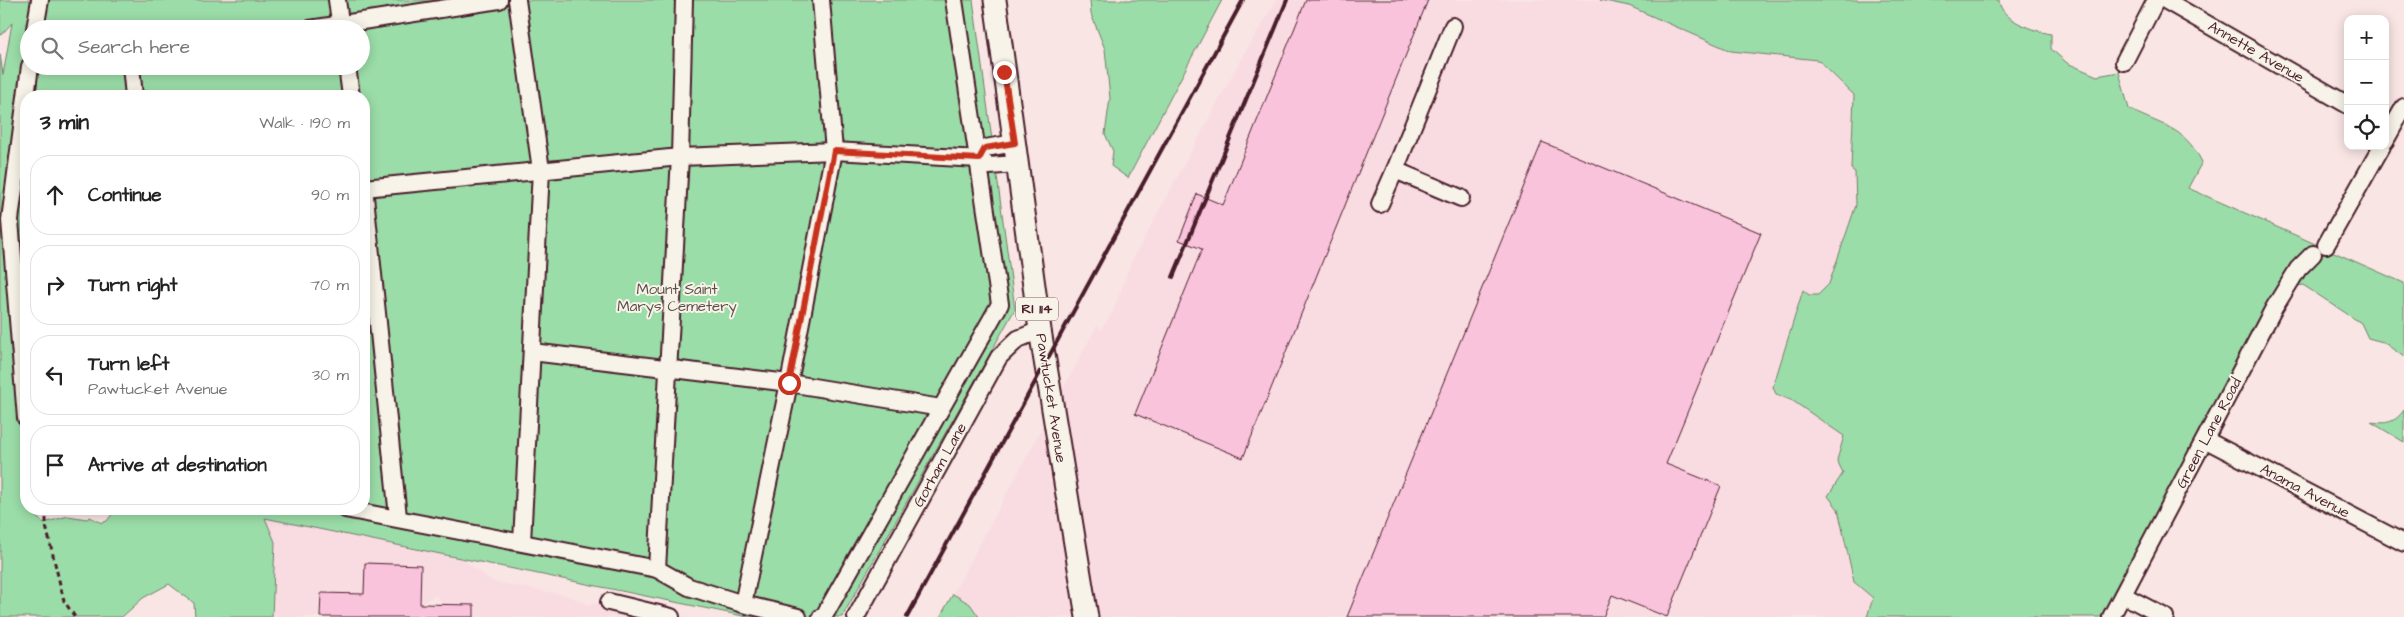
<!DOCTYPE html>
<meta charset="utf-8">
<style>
:root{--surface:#fff;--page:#f6f6f6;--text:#222;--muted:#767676;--line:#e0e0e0}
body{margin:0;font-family:"Architects Daughter",sans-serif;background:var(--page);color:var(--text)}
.controls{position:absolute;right:15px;top:15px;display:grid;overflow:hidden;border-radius:10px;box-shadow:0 2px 12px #0003}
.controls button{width:45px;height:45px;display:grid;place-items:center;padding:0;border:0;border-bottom:1px solid var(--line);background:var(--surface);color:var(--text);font:25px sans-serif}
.stop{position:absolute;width:15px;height:15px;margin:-11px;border:4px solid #c8321e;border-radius:50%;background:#fff}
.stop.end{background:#c8321e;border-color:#fff;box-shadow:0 1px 5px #0008}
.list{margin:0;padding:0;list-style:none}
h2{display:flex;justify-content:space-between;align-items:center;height:65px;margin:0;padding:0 20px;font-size:21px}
h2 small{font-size:16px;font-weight:400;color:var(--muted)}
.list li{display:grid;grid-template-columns:32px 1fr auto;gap:15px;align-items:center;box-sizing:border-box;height:80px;margin:0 10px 10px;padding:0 10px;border:1px solid var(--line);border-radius:20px}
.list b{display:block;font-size:19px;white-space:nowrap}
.list p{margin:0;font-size:16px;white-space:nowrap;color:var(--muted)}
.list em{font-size:16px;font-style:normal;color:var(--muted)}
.icon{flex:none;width:28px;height:28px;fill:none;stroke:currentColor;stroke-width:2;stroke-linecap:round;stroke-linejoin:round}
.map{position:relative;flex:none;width:2404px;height:617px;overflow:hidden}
.search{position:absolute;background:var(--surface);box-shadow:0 2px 12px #0003;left:20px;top:20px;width:350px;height:55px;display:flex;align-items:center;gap:12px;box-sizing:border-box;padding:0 18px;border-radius:28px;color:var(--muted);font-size:19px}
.panel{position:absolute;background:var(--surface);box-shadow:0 2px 12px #0003;left:20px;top:90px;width:350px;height:425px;border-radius:20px}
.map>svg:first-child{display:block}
.built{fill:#f9dbe2}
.green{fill:#9bdda8;stroke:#727e6a;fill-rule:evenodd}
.building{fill:#fac3dc;stroke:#4a1f2b}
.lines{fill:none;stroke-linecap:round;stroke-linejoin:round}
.minor-casing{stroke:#4a1f2b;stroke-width:20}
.major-casing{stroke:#4a1f2b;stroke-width:25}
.path{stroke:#4a1f2b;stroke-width:3;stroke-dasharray:5 4;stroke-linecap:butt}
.minor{stroke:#f7f3e8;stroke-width:16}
.major{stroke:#f7f3e8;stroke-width:21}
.rail{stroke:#4a1f2b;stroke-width:4}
.route{stroke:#c8321e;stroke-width:6}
.labels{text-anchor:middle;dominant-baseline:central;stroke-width:4;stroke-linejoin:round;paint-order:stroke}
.shield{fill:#f7f3e8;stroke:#7e5f64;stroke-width:1}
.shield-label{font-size:14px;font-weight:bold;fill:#4a1f2b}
.street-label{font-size:15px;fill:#4a1f2b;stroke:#f7f3e8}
.park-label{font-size:15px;fill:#5e4e4a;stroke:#f7f3e8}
</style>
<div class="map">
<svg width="2404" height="617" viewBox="0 0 2404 617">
<rect width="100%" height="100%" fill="#f8e5e4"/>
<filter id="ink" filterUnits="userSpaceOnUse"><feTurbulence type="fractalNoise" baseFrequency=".02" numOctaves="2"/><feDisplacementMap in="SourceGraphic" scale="10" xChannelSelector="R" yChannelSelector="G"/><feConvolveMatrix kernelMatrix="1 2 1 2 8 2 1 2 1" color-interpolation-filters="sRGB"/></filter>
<g filter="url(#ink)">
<!-- built -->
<g class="built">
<polygon points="1277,0 1600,0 1629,5 1731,51 1818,60 1854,95 1851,168 1855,171 1856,205 1829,284 1818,296 1809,295 1802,291 1773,387 1776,394 1793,401 1844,436 1837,460 1843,473 1829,496 1838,509 1854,582 1873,598 1867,617 979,617 970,604 953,594 1097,326 1101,330 1113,312 1131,263 1243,56"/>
<polygon points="261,509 419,528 493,582 569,596 588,605 615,600 689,617 446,617 446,606 435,595 422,603 422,617 272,617 275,542"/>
</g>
<!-- green -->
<g class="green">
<path d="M 0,0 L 973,0 L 1015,309 L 842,617 L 748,617 L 265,518 L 275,542 L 272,617 L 195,617 L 194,603 L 169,584 L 143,598 L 122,617 L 0,617 L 0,54 L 3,75 L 12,23 L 0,36 ZM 29,29 L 361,29 L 361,66 L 29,66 ZM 26,96 L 364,96 L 364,509 L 116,509 L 107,521 L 102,523 L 90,517 L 87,519 L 68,516 L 44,523 L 26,509 Z"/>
<polygon points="1090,0 1222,0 1128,178 1111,166 1113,151 1105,134 1110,98 1105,49 1091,14"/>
<path d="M 1600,0 L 1999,0 C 2000,20 2034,31 2051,34 L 2051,49 L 2067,63 L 2097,76 L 2119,72 L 2129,109 C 2163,127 2183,125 2202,162 L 2188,188 L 2404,283 L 2404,357 L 2383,342 L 2368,338 L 2361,323 L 2303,285 L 2298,286 L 2270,323 L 2112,617 L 1867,617 L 1873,598 L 1854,582 L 1838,509 L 1828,496 L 1843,473 L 1837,460 L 1844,436 L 1793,401 L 1776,394 L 1773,387 L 1803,290 L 1809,295 L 1818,295 L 1829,284 L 1856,205 L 1855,172 L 1851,169 L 1854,95 L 1818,60 L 1731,51 L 1629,6 Z"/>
<path d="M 2404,410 L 2404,442 L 2371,422 C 2386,424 2395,423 2404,410 Z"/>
<polygon points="953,594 970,604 979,617 940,617"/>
</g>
<!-- building -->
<g class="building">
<polygon points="1306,0 1428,0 1243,458 1135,414 1202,249 1179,240 1197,194 1223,205"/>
<polygon points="1542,142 1761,233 1666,464 1721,486 1667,617 1612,595 1603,617 1347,617"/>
<polygon points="365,563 421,565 420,604 474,605 474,617 320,617 321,593 364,594"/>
</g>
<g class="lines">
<!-- minor casing -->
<g class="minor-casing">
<g id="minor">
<polyline points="337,0 341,29"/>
<polyline points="517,0 541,170 522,542"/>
<polyline points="2165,0 2348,105"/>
<polyline points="1453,26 1395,170 1461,198"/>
<polyline points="35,29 40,0"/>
<polyline points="310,29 499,0"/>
<polyline points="2124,62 2156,0"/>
<polyline points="131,66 134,96"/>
<polyline points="347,66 351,96"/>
<polyline points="2385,141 2404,107"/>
<polyline points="979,159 985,148 1015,143"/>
<polyline points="364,187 398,517"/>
<polyline points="364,188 680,157 834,151 979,159 989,166 1017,164"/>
<polyline points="1380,204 1395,170"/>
<polyline points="2326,245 2382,146"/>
<polyline points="532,352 789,383 941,408"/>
<polyline points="26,418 10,220 30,66"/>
<polyline points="2206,440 2404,543"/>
<polyline points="345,509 657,569 689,587 743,604 798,617"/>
<polyline points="657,569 680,157 684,0"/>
<polyline points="2123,595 2165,617"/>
<polyline points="609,602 671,617"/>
<polyline points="743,604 789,383 834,151 821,0"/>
<polyline points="821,617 824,616 1000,304 954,0"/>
<polyline points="856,617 999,357 1018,339 1040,330"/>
<polyline points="2111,617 2274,308 2298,269 2313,254"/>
</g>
</g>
<!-- major casing -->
<g class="major-casing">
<polyline id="major" points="995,0 1040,330 1087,617"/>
</g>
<!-- path -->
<polyline class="path" points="46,509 46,526 64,601 75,617"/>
<!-- minor -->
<use href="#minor" class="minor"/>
<!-- major -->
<use href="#major" class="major"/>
<!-- rail -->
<g class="rail">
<polyline points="1173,277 1287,0"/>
<polyline points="907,617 1243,0"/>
</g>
</g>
</g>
<g class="lines" filter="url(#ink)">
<!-- route -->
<polyline class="route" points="789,383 834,151 979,159 985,148 1015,143 1004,72"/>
</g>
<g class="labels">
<!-- shield labels -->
<rect class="shield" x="1016" y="297.5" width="42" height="23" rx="4"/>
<g class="shield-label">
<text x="1037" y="309">RI 114</text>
</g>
<!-- street labels -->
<g class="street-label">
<text transform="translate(2256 52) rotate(30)">Annette Avenue</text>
<text transform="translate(1051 398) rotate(81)">Pawtucket Avenue</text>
<text transform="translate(2209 433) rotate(-62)">Green Lane Road</text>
<text transform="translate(940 465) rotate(-61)">Gorham Lane</text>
<text transform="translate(2305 491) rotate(28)">Anama Avenue</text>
</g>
<!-- park labels -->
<g class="park-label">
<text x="677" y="289">Mount Saint<tspan x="677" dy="17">Marys Cemetery</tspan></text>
</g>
</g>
</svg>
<div class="controls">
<button>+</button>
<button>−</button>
<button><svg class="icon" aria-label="locate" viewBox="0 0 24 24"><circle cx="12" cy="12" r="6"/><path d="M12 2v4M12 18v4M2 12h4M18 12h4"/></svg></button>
</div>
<div class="stop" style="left:789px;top:383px"></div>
<div class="stop end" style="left:1004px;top:72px"></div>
<div class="search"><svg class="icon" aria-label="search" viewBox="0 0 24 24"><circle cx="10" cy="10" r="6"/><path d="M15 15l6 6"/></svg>Search here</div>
<section class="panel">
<h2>3 min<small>Walk · 190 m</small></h2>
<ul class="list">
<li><svg class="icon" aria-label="ahead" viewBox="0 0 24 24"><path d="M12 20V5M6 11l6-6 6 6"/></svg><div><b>Continue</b></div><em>90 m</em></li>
<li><svg class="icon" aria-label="right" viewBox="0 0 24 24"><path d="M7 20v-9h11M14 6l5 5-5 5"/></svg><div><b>Turn right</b></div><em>70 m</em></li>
<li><svg class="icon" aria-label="left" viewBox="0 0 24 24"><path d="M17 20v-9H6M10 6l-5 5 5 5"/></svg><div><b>Turn left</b><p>Pawtucket Avenue</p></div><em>30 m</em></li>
<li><svg class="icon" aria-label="arrive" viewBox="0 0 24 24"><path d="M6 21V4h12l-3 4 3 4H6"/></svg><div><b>Arrive at destination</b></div></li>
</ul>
</section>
</div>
